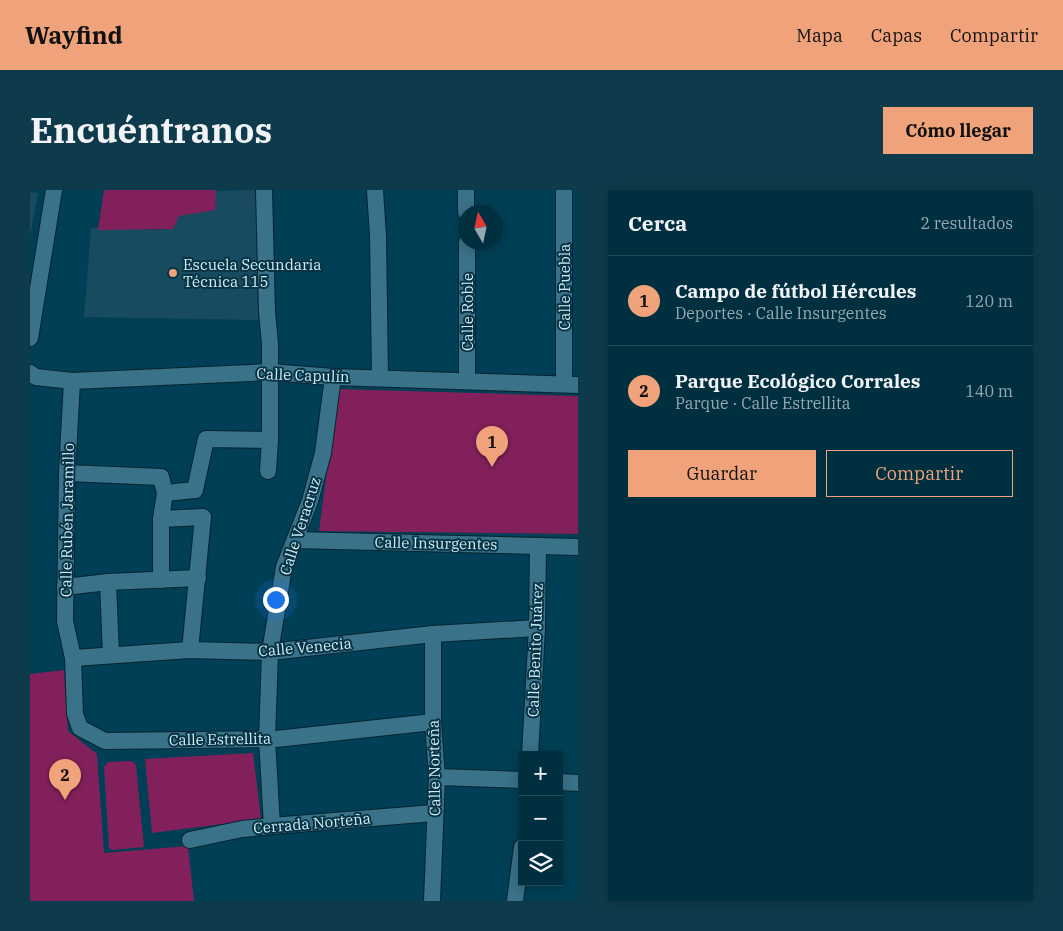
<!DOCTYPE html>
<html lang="es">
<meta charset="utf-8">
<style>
:root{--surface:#002f40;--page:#0e3b4b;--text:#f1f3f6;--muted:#95a9b1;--line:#224a59;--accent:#f0a27a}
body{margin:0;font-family:"IBM Plex Serif",serif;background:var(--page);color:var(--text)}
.controls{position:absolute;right:15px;bottom:15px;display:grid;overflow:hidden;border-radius:0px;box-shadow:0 2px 12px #0003}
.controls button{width:45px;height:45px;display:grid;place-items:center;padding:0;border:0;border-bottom:1px solid var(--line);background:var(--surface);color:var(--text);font:25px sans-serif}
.compass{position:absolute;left:428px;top:15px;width:45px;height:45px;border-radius:50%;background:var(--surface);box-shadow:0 2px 12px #0003;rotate:351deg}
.you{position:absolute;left:245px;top:409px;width:18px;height:18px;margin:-12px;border:4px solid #fff;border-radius:50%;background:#1a73e8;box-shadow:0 0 0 8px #1a73e833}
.badge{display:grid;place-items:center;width:32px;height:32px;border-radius:50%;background:var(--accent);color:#111;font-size:16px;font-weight:700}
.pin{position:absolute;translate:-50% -41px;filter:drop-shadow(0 1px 2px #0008)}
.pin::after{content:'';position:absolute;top:26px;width:18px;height:15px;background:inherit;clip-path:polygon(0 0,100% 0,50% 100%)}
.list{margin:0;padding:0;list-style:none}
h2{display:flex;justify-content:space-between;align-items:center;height:65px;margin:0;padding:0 20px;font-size:21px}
h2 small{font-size:16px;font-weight:400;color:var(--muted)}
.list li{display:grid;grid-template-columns:32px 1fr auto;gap:15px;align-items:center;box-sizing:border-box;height:90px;padding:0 20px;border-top:1px solid var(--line)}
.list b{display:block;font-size:19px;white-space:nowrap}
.list p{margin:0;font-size:16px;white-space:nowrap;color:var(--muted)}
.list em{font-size:16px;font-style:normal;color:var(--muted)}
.actions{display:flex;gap:10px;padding:15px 20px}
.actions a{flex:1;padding:11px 0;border:1px solid var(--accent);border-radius:0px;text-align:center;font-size:18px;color:var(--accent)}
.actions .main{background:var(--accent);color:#111}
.icon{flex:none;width:28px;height:28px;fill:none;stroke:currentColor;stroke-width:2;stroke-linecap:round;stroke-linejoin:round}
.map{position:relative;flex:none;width:548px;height:711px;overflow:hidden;border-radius:0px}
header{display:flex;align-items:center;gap:30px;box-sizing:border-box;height:70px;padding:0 25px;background:var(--accent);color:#111}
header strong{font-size:24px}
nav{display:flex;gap:28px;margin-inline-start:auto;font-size:18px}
.intro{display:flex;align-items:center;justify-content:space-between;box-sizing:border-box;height:120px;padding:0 30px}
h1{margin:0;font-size:35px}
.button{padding:12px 22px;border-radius:0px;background:var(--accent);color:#111;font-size:18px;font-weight:700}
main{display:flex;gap:30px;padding:0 30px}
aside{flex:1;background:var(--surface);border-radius:0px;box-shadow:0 2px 12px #0003}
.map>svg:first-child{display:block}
.built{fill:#184b5f}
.green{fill:#82205c}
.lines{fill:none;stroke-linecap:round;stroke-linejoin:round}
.minor-casing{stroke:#062430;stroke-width:18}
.minor{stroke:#3a7289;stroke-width:16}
.poi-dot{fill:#f0a27a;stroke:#063444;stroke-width:2}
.labels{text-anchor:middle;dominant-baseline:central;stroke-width:4;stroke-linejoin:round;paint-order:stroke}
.poi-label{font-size:15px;fill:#cfebf8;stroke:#063444;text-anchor:start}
.street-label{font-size:15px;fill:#cfebf8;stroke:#063444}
</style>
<header>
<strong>Wayfind</strong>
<nav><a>Mapa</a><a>Capas</a><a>Compartir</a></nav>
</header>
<div class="intro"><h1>Encuéntranos</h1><a class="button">Cómo llegar</a></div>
<main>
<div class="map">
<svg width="548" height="711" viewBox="0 0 548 711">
<rect width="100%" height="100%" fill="#003f55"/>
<!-- built -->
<g class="built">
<polygon points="227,0 228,130 54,127 61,38 133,40 136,27 186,1"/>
<polygon points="0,2 8,3 0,47"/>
</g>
<!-- green -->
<g class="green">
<polygon points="74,0 186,0 185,20 149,26 143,39 68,40"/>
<polygon points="308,199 548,206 548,344 289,341"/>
<polygon points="34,480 38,541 67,564 74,663 158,656 164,711 0,711 0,484"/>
<polygon points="223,563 231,629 122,643 115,569"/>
<polygon points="102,571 106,575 114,657 82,660 79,658 74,577 78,572"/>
</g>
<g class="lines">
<!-- minor casing -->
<g class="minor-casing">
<g id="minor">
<polyline points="234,0 237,122 240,154 240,250 238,281"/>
<polyline points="345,0 348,46 350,187"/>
<polyline points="436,0 436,22"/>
<polyline points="437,52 437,191"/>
<polyline points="0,148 24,0"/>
<polyline points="0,183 6,187 42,191 240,182 303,187 548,195"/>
<polyline points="42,191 37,283 35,431 43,468 45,524 50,538 75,551 246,549 403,532"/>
<polyline points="534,194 534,0"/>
<polyline points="37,283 131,287 135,303 165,300 176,249 240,250"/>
<polyline points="131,329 173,327 160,460"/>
<polyline points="265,350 548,357"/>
<polyline points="131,390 131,329 135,303"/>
<polyline points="78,392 81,465"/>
<polyline points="35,397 78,392 168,388"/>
<polyline points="43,468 160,460 240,462 403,444 507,438"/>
<polyline points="500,565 507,438 508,356"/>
<polyline points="407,587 492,590"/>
<polyline points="529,592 548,593"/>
<polyline points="242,636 237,549 240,462 254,377 280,311 293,263 303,187"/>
<polyline points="160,650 212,639 242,636 404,623"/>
<polyline points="402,711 407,587 403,532 403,444"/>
<polyline points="485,711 492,657"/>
</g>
</g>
<!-- minor -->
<use href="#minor" class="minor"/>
</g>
<!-- markers -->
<circle class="poi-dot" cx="143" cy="83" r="5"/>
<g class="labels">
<!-- poi labels -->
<g class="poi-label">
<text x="153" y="74">Escuela Secundaria<tspan x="153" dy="17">Técnica 115</tspan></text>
</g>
<!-- street labels -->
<g class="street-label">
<text transform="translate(534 97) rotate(-90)">Calle Puebla</text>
<text transform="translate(437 122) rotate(-90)">Calle Roble</text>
<text transform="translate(273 185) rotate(2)">Calle Capulín</text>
<text transform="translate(37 330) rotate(-89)">Calle Rubén Jaramillo</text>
<text transform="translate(270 336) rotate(-72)">Calle Veracruz</text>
<text transform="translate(406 353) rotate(1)">Calle Insurgentes</text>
<text transform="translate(275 457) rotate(-5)">Calle Venecia</text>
<text transform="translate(505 460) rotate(-88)">Calle Benito Juárez</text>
<text transform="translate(190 549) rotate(-1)">Calle Estrellita</text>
<text transform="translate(404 578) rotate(-91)">Calle Norteña</text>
<text transform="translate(282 633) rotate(-5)">Cerrada Norteña</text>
</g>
</g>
</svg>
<div class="controls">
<button>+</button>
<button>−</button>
<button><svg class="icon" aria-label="layers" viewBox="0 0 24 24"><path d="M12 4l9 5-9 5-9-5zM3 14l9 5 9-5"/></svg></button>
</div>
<svg class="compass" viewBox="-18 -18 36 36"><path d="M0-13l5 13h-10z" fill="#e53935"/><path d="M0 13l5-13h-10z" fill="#95a9b1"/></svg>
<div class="you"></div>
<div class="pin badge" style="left:462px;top:277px">1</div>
<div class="pin badge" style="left:35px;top:610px">2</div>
</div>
<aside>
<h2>Cerca<small>2 resultados</small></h2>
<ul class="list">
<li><span class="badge">1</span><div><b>Campo de fútbol Hércules</b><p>Deportes · Calle Insurgentes</p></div><em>120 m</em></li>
<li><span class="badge">2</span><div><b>Parque Ecológico Corrales</b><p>Parque · Calle Estrellita</p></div><em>140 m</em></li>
</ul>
<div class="actions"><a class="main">Guardar</a><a>Compartir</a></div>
</aside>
</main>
